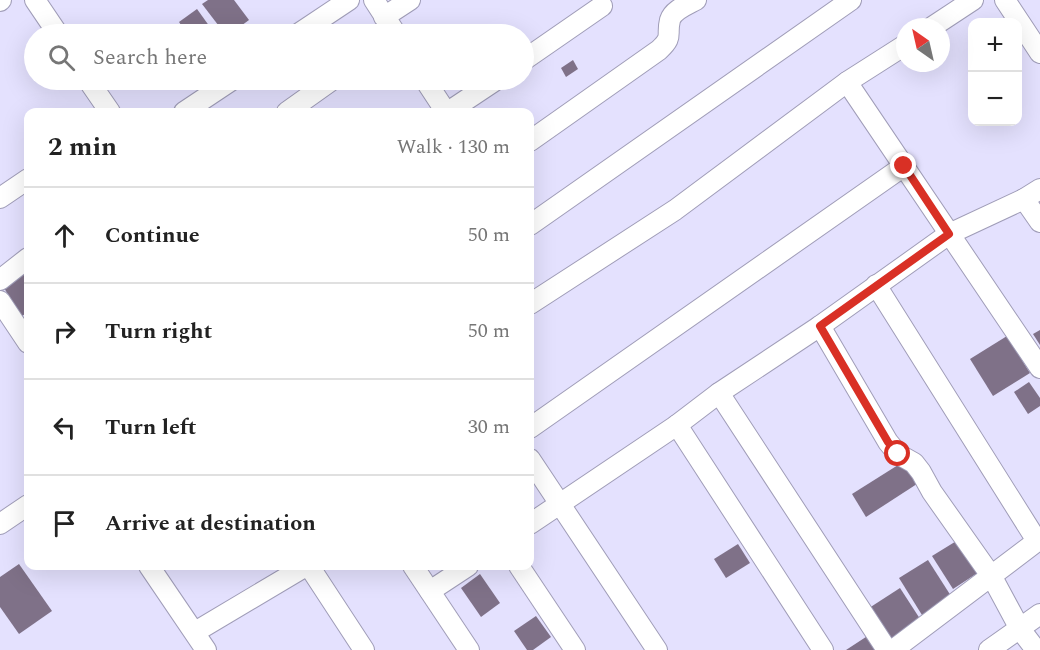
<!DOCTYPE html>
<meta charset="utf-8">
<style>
:root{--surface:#fff;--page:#f2f2f2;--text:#222;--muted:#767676;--line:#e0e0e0}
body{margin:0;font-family:Spectral,serif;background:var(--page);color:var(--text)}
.controls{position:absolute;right:18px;top:18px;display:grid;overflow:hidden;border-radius:12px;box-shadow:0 6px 24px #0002}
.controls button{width:54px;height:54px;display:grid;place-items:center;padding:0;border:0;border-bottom:2px solid var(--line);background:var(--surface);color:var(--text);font:30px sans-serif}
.compass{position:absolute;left:896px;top:18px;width:54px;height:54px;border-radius:50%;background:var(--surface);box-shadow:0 6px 24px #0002;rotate:326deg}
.stop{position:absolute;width:18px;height:18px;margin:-14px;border:4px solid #d93025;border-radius:50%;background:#fff}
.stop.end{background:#d93025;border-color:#fff;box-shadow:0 2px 6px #0008}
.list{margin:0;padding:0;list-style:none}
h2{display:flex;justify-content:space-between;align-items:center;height:78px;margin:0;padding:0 24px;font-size:26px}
h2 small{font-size:20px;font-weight:400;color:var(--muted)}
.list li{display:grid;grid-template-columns:39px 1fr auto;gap:18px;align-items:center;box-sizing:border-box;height:96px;padding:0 24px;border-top:2px solid var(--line)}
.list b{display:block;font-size:22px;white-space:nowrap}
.list em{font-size:20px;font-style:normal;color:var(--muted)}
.icon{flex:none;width:33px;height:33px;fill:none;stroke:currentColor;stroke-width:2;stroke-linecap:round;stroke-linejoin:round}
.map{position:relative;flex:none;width:1040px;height:650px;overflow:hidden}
.search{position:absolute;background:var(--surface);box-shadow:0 6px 24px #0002;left:24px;top:24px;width:510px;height:66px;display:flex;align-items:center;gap:15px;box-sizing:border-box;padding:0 21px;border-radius:33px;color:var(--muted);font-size:22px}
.panel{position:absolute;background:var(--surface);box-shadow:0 6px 24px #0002;left:24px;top:108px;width:510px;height:462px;border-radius:12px}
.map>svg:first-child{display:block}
.building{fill:#7f7188}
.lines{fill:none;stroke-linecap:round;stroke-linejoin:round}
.minor-casing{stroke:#a09db8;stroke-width:22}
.minor{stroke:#fff;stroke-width:20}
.route{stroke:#d93025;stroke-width:8}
</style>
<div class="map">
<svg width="1040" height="650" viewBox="0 0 1040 650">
<rect width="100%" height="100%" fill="#e4e1fe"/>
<!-- building -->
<g class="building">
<polygon points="208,0 234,0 249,20 230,34 225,34 202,4"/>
<polygon points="197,9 215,34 187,34 179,22"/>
<polygon points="573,60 578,69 566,77 561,68"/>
<polygon points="28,268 28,312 22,316 2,285"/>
<polygon points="1040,330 1040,345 1033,334"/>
<polygon points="1007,336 1030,373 993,396 970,359"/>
<polygon points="1029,382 1040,398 1040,406 1028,414 1014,392"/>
<polygon points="906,460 920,482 866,517 852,494"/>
<polygon points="958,540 979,572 953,589 932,556"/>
<polygon points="738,544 750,563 726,578 714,559"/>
<polygon points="928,560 951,596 922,615 899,578"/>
<polygon points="19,564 52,611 19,634 0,607 0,577"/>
<polygon points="480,574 500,603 481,617 461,588"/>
<polygon points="900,588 924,625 890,647 866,610"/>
<polygon points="536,616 551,637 533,650 527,650 514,631"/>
<polygon points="872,633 883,650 846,650"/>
</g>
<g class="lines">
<!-- minor casing -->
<g class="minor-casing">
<g id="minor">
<polyline points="35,0 58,34"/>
<polyline points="374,0 396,34"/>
<polyline points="1005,0 1040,53"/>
<polyline points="0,1 1,0"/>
<polyline points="384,17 410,0"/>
<polyline points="932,27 973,0"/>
<polyline points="298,34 349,0"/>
<polyline points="524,60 602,6"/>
<polyline points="88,80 110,112"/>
<polyline points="425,80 446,112"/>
<polyline points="847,82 1040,368"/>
<polyline points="184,112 232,80"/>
<polyline points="287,112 332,80"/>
<polyline points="448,112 496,80"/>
<path d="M 530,141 L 659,50 C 674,36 666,36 670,20 C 673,10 687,5 696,0"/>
<polyline points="0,198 28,179"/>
<polyline points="1024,199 1040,222"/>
<polyline points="530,225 851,0"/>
<polyline points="0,280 28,258"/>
<polyline points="876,285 1037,541"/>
<polyline points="0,301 28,343"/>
<polyline points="530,304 675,210 847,82 905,45"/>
<polyline points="820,326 888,442 898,454 914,463 921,472 932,492 992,577 1020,629 1036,650"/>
<polyline points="719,393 887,650"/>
<polyline points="677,425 823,650"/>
<polyline points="530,428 904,166"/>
<polyline points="530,459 657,650"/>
<polyline points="0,524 28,505"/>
<polyline points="530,524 677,425 719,393 820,326 949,234 1024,199 1040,189"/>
<polyline points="149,566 206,650"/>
<polyline points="309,566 364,650"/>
<polyline points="413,566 469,650"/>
<polyline points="519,566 575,650"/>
<polyline points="430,591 468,566"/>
<polyline points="195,632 306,566"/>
<polyline points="893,650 1040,539"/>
<polyline points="989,650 1040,614"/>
</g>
</g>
<!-- minor -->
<use href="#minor" class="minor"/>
</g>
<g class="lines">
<!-- route -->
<polyline class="route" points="898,454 888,442 820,326 949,234 904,166"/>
</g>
</svg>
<div class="controls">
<button>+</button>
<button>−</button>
</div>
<svg class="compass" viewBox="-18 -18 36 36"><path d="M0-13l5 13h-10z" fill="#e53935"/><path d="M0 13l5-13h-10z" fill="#767676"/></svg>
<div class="stop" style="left:898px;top:454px"></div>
<div class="stop end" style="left:904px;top:166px"></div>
<div class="search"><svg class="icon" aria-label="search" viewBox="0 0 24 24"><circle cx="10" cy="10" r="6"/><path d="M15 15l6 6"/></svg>Search here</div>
<section class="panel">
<h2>2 min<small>Walk · 130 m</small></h2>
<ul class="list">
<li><svg class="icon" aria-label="ahead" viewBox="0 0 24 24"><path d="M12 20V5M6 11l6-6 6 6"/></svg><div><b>Continue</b></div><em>50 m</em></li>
<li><svg class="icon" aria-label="right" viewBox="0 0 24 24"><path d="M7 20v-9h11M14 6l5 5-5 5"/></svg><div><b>Turn right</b></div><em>50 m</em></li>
<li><svg class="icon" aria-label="left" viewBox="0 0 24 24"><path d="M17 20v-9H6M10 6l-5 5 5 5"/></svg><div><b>Turn left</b></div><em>30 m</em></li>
<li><svg class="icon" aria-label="arrive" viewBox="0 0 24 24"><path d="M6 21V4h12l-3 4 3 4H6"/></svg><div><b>Arrive at destination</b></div></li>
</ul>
</section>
</div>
